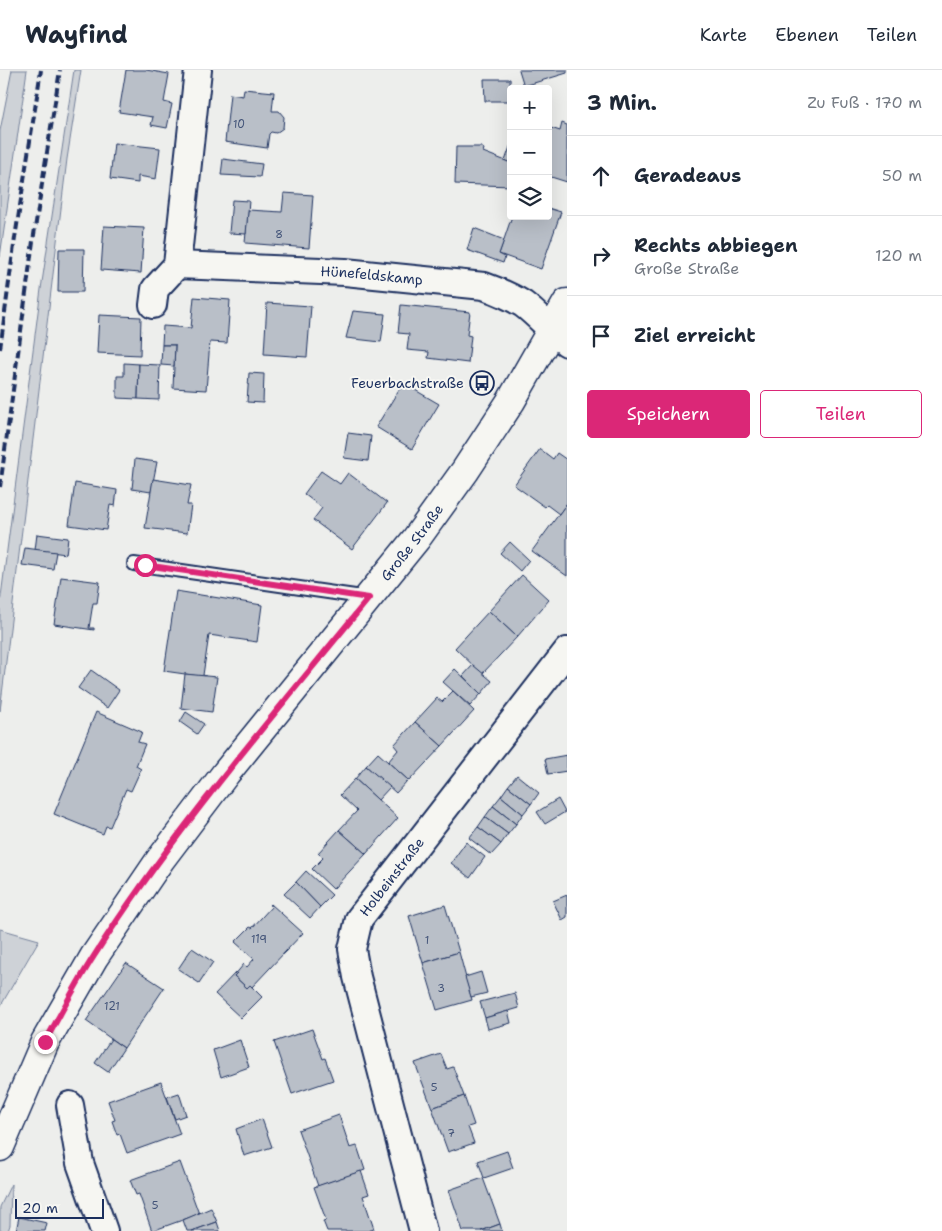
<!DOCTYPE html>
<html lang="de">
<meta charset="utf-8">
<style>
:root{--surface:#fff;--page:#f6f6f7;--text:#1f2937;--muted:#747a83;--line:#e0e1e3;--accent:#db2777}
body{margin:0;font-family:"Shantell Sans",sans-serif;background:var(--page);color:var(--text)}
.controls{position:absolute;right:15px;top:15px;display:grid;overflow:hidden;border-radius:5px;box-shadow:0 5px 20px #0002}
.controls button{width:45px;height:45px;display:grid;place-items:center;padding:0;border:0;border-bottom:1px solid var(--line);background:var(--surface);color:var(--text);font:25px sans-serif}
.scale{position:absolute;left:15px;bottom:12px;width:89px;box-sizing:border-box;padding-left:5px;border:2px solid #1b2f5e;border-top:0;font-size:14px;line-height:18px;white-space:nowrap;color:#1b2f5e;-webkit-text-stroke:4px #f6f6f2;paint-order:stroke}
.stop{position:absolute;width:15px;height:15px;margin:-11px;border:4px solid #db2777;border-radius:50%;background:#fff}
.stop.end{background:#db2777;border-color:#fff;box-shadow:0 1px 5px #0008}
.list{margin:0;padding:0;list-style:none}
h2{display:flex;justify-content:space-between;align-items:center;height:65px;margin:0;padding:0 20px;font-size:21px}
h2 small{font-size:16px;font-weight:400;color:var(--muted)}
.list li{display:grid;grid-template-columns:32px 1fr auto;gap:15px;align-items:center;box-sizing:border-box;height:80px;padding:0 20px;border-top:1px solid var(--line)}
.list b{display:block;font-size:19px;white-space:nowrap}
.list p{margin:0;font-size:16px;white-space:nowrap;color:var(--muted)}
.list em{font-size:16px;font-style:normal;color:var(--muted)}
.actions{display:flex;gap:10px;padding:15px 20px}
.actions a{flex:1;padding:11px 0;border:1px solid var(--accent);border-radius:5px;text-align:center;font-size:18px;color:var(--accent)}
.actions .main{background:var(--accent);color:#fff}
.icon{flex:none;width:28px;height:28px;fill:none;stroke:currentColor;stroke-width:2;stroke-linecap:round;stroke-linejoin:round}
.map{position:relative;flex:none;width:567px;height:1161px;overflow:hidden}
header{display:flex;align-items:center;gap:30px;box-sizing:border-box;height:70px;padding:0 25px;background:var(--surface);border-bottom:1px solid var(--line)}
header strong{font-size:24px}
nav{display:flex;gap:28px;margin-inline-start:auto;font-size:18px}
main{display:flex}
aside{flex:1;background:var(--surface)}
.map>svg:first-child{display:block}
.green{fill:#ced2d7;stroke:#74809a}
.building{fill:#b9bfc8;stroke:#1b2f5e}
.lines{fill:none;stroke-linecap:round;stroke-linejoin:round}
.service-casing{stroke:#1b2f5e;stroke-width:16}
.minor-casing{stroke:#1b2f5e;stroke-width:30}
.secondary-casing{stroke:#1b2f5e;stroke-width:31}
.service{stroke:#f6f6f2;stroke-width:12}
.minor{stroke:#f6f6f2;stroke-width:26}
.secondary{stroke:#f6f6f2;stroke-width:28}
.rail{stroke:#1b2f5e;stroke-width:4;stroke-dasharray:8 4;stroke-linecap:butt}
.route{stroke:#db2777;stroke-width:6}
.labels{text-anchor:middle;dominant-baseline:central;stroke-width:4;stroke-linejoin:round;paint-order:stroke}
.number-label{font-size:11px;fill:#425378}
.street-label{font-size:14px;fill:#1b2f5e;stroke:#f6f6f2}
.poi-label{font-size:14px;fill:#1b2f5e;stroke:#f6f6f2;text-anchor:end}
</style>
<header>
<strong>Wayfind</strong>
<nav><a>Karte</a><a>Ebenen</a><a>Teilen</a></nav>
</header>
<main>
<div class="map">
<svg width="567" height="1161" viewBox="0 0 567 1161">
<rect width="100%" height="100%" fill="#edeeec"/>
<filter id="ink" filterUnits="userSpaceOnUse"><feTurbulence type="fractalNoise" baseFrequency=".02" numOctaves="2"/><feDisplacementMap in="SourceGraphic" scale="10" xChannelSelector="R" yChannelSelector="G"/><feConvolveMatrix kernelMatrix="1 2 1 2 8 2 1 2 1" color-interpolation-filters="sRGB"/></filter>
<g filter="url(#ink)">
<!-- green -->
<g class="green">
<polygon points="12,0 27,0 0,187 0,61"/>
<polygon points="74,0 81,0 67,89 0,641 0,534 41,219"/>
<polygon points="0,859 39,870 0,937"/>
<polygon points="11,1114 10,1155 8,1161 0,1161 0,1137"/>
</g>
<!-- building -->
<g class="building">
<polygon points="126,0 146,0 169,4 164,32 172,34 167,58 151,55 153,47 119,42"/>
<polygon points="519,0 567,0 567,3 524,16"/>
<polygon points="484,9 510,9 511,31 485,31"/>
<polygon points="244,19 274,22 272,41 279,41 284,47 283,58 276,63 271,62 269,64 267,78 225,72 230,24 243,26"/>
<polygon points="562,53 567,55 567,112 548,106 548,57 560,61"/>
<polygon points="114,73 160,78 156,109 138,106 138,113 110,109"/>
<polygon points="511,74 511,93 505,91"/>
<polygon points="456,77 481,77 484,79 483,82 511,93 511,116 455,114"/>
<polygon points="223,89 262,94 260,107 221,105"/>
<polygon points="284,123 313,125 309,178 245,173 248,140 282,142"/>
<polygon points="232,130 249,131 246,164 229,163"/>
<polygon points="548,138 561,142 541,199 499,184 512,146 548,146"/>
<polygon points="104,156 144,158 141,203 101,200"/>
<polygon points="474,158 504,170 499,184 505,187 503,193 467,180"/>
<polygon points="59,179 84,179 83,222 58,222"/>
<polygon points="194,227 230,230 227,273 210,272 206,320 173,318 175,275 162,275 163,256 191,258"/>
<polygon points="267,233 311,236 307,287 264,284"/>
<polygon points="401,235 470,242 467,265 471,266 468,293 428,288 429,282 407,280 409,264 398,263"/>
<polygon points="353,241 385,244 381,272 346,268"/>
<polygon points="99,245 141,247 140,285 97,283"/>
<polygon points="162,275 175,275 174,296 161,295"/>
<polygon points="124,293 139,294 138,329 117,328 117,306 124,306"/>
<polygon points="139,294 160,295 159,330 138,329"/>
<polygon points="249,303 264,304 263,333 247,332"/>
<polygon points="403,313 439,334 412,379 376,357"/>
<polygon points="348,363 371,366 368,391 344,388"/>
<polygon points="540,379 553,389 557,383 567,390 567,433 559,444 547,435 545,437 514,415"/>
<polygon points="135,389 157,392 151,422 132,419"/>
<polygon points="321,401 340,414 348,403 387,433 352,479 313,450 322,438 304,424"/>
<polygon points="153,409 191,415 187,435 191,435 187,463 145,458"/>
<polygon points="75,413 117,420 115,436 110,435 106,460 69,455"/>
<polygon points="567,433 567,506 532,481"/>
<polygon points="37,464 68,468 66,484 35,480"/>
<polygon points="510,472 529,490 520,501 500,483"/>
<polygon points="25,478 56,482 53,499 22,495"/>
<polygon points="522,505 549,530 517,567 489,541"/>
<polygon points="61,507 100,512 97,533 93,533 89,558 94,558 94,560 54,554"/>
<polygon points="176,521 262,535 257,572 209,565 203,605 206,606 206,607 164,601"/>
<polygon points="489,541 517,567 482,604 455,578"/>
<polygon points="473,595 492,611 481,624 463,606"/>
<polygon points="455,599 481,624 470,636 443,612"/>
<polygon points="91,600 119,620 107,638 78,618"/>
<polygon points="185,604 217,607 212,642 181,638"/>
<polygon points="453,621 474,641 442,676 415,652 437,628 442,632"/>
<polygon points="96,642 142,662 138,672 145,674 136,696 141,699 131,721 126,719 110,757 106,756 103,764 54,744"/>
<polygon points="186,642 204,654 197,664 180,652"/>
<polygon points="415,652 442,676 409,711 388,692 398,680 394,675"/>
<polygon points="378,683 408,710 396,723 366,696"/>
<polygon points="567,685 567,701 548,704 545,689"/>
<polygon points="366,696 390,717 378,730 355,709"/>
<polygon points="517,705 539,723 531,734 508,716"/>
<polygon points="355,709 398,748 366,784 339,760 357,741 340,725"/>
<polygon points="508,716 531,734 523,744 501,726"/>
<polygon points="501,726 523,744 516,754 493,736"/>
<polygon points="558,729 565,742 545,754 537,742"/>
<polygon points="493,736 516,754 508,764 485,747"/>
<polygon points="485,747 508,764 501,774 478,757"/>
<polygon points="478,757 501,774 491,785 469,768"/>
<polygon points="339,760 366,784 333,819 312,799 323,788 318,783"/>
<polygon points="466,772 485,787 470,808 451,793"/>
<polygon points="306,801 332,825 320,837 296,812"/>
<polygon points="296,812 320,837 310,848 284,824"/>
<polygon points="567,825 567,847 562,850 553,831"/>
<polygon points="271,834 303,863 252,917 250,915 247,918 234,906 244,894 247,897 254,889 235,872 250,857 252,858 272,836 270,835"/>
<polygon points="445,835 459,882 423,893 409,846"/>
<polygon points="192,878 213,892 199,913 178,899"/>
<polygon points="459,882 472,930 437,940 423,893"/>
<polygon points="126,893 164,918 124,978 86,951"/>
<polygon points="236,902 237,903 234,906 247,918 250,915 262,927 241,948 215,924"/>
<polygon points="481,902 487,923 471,927 465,907"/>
<polygon points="515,923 519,938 485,948 480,932"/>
<polygon points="508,941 511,953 488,959 485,948"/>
<polygon points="312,959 323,989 325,988 333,1010 292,1024 274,972"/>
<polygon points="111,969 124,978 108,1002 95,993"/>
<polygon points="240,970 249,997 221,1007 213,980"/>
<polygon points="441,984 447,999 453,997 464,1026 432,1038 415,993"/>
<polygon points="161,1012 180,1064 127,1083 120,1064 117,1065 112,1051 115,1050 108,1031"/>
<polygon points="179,1023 186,1045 175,1049 167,1027"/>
<polygon points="464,1026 474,1055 468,1057 474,1073 448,1082 432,1038"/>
<polygon points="339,1045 350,1078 357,1076 365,1100 318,1116 298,1060"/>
<polygon points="262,1049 272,1077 244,1086 236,1059"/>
<polygon points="507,1081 513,1098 484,1108 478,1091"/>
<polygon points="180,1092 199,1144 152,1161 139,1124 136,1125 130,1110"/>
<polygon points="361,1101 369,1124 363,1126 374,1159 368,1161 327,1161 323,1151 326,1150 314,1117"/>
<polygon points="483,1108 500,1154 481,1161 463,1161 449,1120"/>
<polygon points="211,1138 217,1152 192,1161 187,1161 183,1150"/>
<polygon points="19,1147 47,1153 45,1161 16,1161"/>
<polygon points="217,1152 220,1161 192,1161"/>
<polygon points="500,1154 502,1161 481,1161"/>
</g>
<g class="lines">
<!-- service casing -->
<g class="service-casing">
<polyline id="service" points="134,494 369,528"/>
</g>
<!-- minor casing -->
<g class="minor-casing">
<g id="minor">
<path id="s1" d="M 177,195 L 345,202 L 484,216 C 498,221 510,226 523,234 C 538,245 551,261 567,273"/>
<polyline points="153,235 155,219 177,195 198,0"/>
<polyline points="70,1035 80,1093 104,1161"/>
<path id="s2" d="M 423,1161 L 357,907 L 352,879 L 359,849 L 567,581"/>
</g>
</g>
<!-- secondary casing -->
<g class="secondary-casing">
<g id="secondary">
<path id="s3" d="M 0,1077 L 45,972 L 94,887 L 160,790 L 226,703 L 416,469 L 465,401 L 511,331 L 567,233"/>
</g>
</g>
<!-- service -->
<use href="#service" class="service"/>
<!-- minor -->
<use href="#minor" class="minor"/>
<!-- secondary -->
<use href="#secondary" class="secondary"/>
<!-- rail -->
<g class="rail">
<polyline points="0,279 15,168 41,0"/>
<polyline points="0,417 33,171 60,0"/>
</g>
</g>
</g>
<g class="lines" filter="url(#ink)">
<!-- route -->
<path class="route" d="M 45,972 C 61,943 76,914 94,886 C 175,759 274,645 369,528 L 145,495"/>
</g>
<!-- icons -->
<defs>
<g id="bus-ring" transform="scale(1.25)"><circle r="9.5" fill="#f6f6f2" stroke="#1b2f5e" stroke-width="1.5"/><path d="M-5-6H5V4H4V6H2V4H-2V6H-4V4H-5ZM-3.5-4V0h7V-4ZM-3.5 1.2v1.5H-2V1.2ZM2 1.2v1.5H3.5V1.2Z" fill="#1b2f5e"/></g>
</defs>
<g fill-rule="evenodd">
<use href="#bus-ring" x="482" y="313"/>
</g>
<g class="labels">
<!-- number labels -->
<g class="number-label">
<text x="239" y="54">10</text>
<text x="279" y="164">8</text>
<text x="259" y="869">119</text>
<text x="427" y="870">1</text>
<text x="441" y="918">3</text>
<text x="112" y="936">121</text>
<text x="434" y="1017">5</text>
<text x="451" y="1063">7</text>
<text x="155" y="1135">5</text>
</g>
<!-- street labels -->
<g class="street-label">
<text stroke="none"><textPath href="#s1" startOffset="195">Hünefeldskamp</textPath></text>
<text stroke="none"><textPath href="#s3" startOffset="735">Große Straße</textPath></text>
<text stroke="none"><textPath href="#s2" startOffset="375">Holbeinstraße</textPath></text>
</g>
<!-- poi labels -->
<g class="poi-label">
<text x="464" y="313">Feuerbachstraße</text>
</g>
</g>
</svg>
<div class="controls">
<button>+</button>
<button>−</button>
<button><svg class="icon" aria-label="layers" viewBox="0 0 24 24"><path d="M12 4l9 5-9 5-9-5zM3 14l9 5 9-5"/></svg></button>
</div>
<div class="scale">20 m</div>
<div class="stop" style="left:145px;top:495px"></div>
<div class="stop end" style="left:45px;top:972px"></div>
</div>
<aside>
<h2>3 Min.<small>Zu Fuß · 170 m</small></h2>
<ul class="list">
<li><svg class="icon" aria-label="ahead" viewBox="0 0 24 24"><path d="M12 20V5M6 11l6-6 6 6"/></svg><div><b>Geradeaus</b></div><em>50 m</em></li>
<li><svg class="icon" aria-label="right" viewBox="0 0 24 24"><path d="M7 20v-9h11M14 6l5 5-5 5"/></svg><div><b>Rechts abbiegen</b><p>Große Straße</p></div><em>120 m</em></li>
<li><svg class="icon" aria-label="arrive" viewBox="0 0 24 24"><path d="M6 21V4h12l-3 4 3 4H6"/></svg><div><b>Ziel erreicht</b></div></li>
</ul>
<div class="actions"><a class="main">Speichern</a><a>Teilen</a></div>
</aside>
</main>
